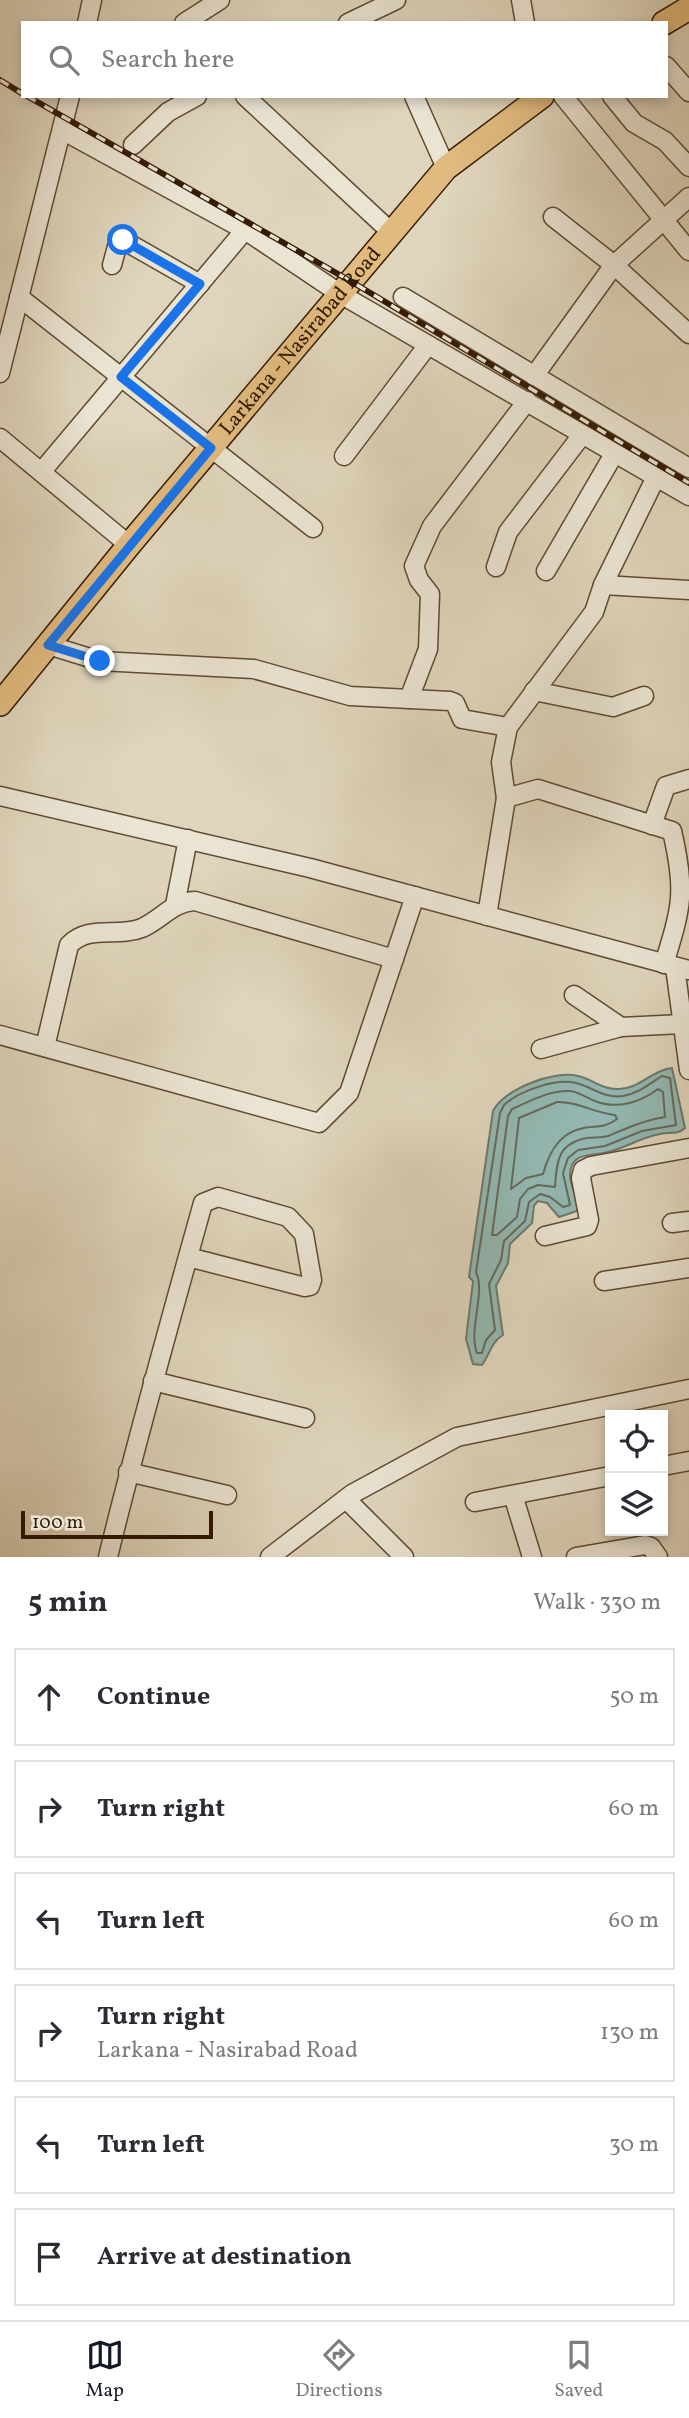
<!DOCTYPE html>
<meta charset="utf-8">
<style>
:root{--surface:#fff;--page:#f7f7f7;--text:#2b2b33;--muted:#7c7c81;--line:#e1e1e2;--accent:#111827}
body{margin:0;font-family:Vollkorn,serif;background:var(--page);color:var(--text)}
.controls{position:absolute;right:21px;bottom:21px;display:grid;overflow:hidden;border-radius:0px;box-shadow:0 4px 10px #0003}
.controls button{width:63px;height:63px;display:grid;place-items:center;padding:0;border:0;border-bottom:2px solid var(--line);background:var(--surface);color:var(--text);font:35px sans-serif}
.scale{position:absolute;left:21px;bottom:18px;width:192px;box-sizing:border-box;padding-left:7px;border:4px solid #351b04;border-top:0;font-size:19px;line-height:24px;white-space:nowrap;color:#351b04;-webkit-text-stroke:5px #eae4d3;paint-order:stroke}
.stop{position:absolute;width:21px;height:21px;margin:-16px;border:5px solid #1a73e8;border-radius:50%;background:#fff}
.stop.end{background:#1a73e8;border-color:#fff;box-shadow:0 2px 7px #0008}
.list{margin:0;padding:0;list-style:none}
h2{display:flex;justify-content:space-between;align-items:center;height:91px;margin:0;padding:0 28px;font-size:30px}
h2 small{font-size:23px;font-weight:400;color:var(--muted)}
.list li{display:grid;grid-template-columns:46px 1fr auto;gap:21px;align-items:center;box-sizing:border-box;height:98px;margin:0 14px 14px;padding:0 14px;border:2px solid var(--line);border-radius:0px}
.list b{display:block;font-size:26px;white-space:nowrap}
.list p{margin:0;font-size:23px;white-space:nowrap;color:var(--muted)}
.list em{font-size:23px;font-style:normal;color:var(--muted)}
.icon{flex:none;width:38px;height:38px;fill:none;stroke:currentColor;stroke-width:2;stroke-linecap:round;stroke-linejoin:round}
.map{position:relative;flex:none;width:689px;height:1557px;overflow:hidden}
.search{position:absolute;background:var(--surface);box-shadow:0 4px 10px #0003;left:21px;right:21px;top:21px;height:77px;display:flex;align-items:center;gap:18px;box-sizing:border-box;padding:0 24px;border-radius:0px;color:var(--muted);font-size:26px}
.sheet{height:763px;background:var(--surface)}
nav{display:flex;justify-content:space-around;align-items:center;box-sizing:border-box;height:98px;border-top:2px solid var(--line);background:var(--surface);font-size:19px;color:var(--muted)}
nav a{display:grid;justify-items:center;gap:4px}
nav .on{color:var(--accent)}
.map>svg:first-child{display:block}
.water{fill:#93b8b2;stroke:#6d796c;stroke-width:2}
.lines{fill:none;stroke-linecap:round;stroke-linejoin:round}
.shore{stroke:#646a5b;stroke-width:2}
.minor-casing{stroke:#604a32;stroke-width:21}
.major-casing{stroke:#351b04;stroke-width:26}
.minor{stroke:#eae4d3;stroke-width:18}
.major{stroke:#e0ba7e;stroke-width:23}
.rail-casing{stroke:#351b04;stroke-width:6}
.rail{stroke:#eae4d3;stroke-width:3.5;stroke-dasharray:10;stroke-linecap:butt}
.route{stroke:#1a73e8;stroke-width:9}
.labels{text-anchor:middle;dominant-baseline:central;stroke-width:5;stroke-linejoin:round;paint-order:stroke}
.street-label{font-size:21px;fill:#351b04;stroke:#eae4d3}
</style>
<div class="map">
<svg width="689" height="1557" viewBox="0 0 689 1557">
<rect width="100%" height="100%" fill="#dfd5bc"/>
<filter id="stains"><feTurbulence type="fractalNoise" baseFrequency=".00286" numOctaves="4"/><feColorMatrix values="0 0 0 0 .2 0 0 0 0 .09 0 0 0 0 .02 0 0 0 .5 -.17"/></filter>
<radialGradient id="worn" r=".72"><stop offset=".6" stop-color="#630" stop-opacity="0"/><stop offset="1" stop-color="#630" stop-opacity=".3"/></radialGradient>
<!-- water -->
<path class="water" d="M 672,1068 L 685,1128 C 677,1135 670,1132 660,1134 C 641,1137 626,1148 608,1152 C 594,1156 571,1151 570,1174 C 569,1187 580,1197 577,1211 L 559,1217 L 547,1203 L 538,1201 L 534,1206 L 532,1223 L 510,1244 L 508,1263 L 496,1286 L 503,1335 C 491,1342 490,1354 482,1365 L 473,1364 L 466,1339 L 473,1281 L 469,1277 L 493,1111 C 504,1089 554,1070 578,1076 C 593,1079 602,1090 619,1089 C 639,1089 652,1070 672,1068 Z"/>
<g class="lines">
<!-- shore -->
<g class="shore">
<path d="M 662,1076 L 670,1078 L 676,1125 L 642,1131 L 605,1146 L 578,1150 L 568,1158 L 563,1173 L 570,1205 L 563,1207 L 550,1197 L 540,1194 L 529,1202 L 525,1221 L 504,1241 L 501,1260 L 489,1284 L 495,1330 L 486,1340 L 482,1353 L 477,1353 C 468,1329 486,1293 476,1272 L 500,1113 L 504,1105 C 519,1091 556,1078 576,1083 C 593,1087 604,1099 623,1096 C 639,1093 649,1084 662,1076 Z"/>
<path d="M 658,1089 L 663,1092 L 665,1117 C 645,1120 627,1128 608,1136 C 601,1138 594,1137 587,1138 C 556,1144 557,1163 555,1187 L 538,1185 L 528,1189 L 520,1199 L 517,1217 L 497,1235 L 492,1235 L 508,1116 L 512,1109 C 530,1101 550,1090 570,1091 C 579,1092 587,1098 595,1101 C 617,1110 641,1102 658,1089 Z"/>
<path d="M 557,1102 C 577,1101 594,1113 615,1115 L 617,1119 C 608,1126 601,1126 591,1127 C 562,1129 550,1149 543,1174 L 526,1178 L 511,1189 L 519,1118 Z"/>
</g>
<!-- minor casing -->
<g class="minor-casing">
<g id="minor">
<polyline points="521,0 525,23"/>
<polyline points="87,23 92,0"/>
<polyline points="184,23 220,0"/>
<polyline points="348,23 396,0"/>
<polyline points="666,66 689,92"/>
<polyline points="245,96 391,232"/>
<polyline points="414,96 446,168"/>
<polyline points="563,96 689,251"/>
<polyline points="612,96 634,123 665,141 689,167"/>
<polyline points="62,130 245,230 342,295 689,496"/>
<polyline points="133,145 168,112 197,96"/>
<polyline points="553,217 614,265 689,334"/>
<polyline points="112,265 118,243 123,240 200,284"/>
<polyline points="19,297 313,528"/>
<polyline points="403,297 689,468"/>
<polyline points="0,373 70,96"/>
<polyline points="534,376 614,265 689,197"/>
<polyline points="0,438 129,545"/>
<polyline points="344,456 428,345"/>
<polyline points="42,471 245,230"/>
<polyline points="496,567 508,532 582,435"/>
<polyline points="546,571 614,454"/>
<polyline points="603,585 689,590"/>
<polyline points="48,645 100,661 254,669 350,696 450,701 455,703 462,719 508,727"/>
<polyline points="534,691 613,707 644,696"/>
<polyline points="409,699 428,649 430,594 419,580 414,566 432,526 527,401"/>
<polyline points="0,796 310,868 689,970"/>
<path d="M 506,798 L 538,789 L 672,831 C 686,891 682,906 664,964"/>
<polyline points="652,825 666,786 689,779"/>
<polyline points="175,905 188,839"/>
<polyline points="487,916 506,798 501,762 508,727 594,612 603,585 656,477"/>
<polyline points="675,967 689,1070"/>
<polyline points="574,995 621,1027"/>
<polyline points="0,1035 319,1123 349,1093 415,896"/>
<path d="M 45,1047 L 69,945 C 89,924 117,938 142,928 C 162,919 172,902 195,901 L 394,959"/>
<polyline points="541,1049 621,1027 682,1024"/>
<polyline points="672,1223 689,1221"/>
<polyline points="545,1236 587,1226 589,1220 581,1178 583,1170 591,1166 689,1148"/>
<polyline points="604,1281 689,1268"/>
<polyline points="153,1381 305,1418"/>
<polyline points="663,1466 689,1461"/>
<polyline points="128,1472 227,1495"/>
<polyline points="513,1495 532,1557"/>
<polyline points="346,1499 404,1557"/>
<polyline points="475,1502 610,1476"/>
<path d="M 108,1557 C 137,1438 170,1321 203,1203 L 218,1197 L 288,1217 L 304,1234 L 312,1280 L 310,1286 L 305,1287 L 188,1257"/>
<polyline points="270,1557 352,1494 457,1437 689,1389"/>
<polyline points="576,1557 645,1545 651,1547 658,1557"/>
</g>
</g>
<!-- major casing -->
<g class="major-casing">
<g id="major">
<polyline points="664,23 689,8"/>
<path id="s1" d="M 0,704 L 129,545 L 446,168 L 542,96"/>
</g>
</g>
<!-- minor -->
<use href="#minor" class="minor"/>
<!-- major -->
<use href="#major" class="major"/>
<!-- rail casing -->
<g class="rail-casing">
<g id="rail">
<polyline points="0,80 23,94"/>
<polyline points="27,96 352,282 689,483"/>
</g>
</g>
<!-- rail -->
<use href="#rail" class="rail"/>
</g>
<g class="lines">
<!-- route -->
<polyline class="route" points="100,661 48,645 211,448 121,377 200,284 123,240"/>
</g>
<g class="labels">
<!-- street labels -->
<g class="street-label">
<text stroke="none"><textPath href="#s1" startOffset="471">Larkana - Nasirabad Road</textPath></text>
</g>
</g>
<rect width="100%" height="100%" filter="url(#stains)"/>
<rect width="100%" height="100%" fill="url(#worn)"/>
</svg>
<div class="controls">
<button><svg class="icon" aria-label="locate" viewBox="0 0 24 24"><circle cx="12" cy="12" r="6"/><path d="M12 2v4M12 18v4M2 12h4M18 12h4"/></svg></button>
<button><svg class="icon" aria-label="layers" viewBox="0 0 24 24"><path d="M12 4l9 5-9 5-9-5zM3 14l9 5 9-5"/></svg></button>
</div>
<div class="scale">100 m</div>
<div class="stop" style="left:123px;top:240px"></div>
<div class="stop end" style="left:100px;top:661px"></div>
<div class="search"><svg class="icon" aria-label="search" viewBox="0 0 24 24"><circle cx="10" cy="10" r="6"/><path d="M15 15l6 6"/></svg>Search here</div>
</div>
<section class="sheet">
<h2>5 min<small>Walk · 330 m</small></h2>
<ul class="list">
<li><svg class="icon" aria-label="ahead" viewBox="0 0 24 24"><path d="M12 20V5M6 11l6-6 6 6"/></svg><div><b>Continue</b></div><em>50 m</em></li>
<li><svg class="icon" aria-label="right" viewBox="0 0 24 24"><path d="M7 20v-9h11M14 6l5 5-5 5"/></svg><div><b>Turn right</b></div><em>60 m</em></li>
<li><svg class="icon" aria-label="left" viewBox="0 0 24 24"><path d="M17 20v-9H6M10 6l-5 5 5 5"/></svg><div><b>Turn left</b></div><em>60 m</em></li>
<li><svg class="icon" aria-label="right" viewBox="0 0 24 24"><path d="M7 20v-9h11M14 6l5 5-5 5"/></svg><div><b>Turn right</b><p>Larkana - Nasirabad Road</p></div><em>130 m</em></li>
<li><svg class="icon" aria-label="left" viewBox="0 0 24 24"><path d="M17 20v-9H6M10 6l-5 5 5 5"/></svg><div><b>Turn left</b></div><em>30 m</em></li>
<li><svg class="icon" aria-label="arrive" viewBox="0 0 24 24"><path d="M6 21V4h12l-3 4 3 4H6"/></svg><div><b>Arrive at destination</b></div></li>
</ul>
</section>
<nav>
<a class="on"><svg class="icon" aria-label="map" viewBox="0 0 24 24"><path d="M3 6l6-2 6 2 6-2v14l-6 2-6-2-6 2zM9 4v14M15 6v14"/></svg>Map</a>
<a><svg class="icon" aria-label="directions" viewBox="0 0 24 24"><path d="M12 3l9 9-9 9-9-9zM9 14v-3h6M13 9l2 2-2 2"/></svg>Directions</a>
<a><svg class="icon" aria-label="saved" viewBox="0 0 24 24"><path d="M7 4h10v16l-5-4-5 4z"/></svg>Saved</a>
</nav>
